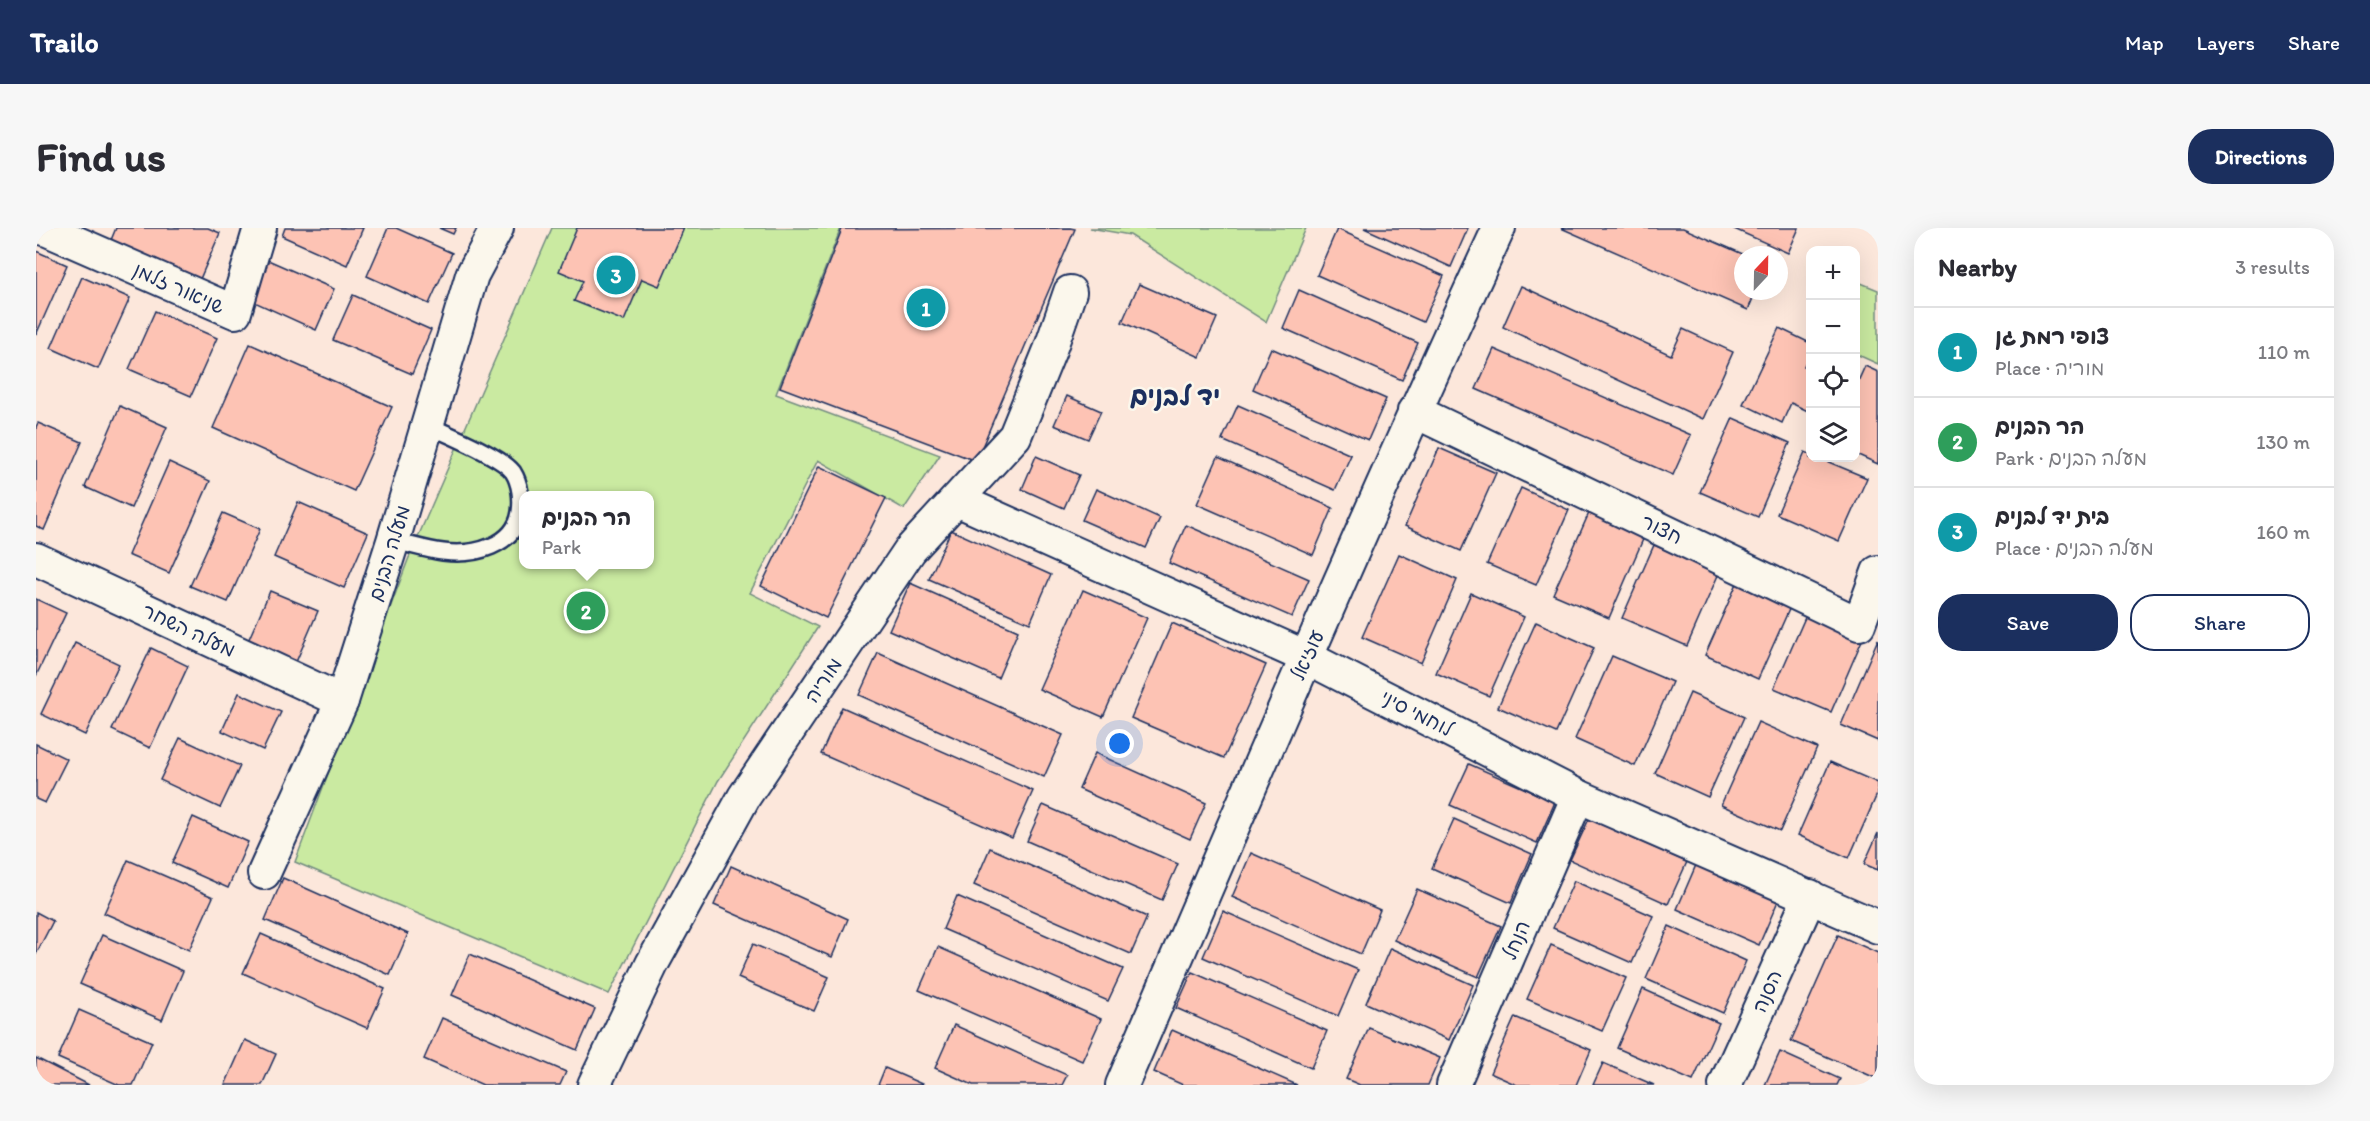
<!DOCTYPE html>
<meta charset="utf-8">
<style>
:root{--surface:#fff;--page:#f7f7f7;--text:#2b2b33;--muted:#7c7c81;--line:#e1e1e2;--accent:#1b2f5e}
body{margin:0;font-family:Itim,"Playpen Sans Hebrew",sans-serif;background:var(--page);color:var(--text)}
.controls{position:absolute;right:18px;top:18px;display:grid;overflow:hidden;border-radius:12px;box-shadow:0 6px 24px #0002}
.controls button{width:54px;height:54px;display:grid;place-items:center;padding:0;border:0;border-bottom:2px solid var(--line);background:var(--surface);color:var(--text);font:30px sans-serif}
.compass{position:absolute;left:1698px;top:18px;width:54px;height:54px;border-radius:50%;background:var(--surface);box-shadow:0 6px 24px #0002;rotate:22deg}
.you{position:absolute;left:1084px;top:516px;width:21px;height:21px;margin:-15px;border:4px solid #fff;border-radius:50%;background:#1a73e8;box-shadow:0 0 0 9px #1a73e833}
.badge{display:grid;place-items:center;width:39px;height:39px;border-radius:50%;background:var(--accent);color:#fff;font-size:20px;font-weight:700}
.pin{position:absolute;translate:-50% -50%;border:3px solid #fff;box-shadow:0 2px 6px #0006}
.popup{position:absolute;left:483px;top:263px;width:135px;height:78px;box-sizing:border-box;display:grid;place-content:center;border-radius:12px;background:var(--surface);filter:drop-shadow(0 2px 4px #0005);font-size:20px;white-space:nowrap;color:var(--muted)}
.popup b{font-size:22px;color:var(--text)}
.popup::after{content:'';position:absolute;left:50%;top:100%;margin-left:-12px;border:12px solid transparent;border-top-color:var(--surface)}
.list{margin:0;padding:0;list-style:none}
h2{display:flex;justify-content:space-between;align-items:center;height:78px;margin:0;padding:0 24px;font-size:26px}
h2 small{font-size:20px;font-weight:400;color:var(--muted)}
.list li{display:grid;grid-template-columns:39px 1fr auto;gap:18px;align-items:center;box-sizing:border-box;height:90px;padding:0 24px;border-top:2px solid var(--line)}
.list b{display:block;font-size:22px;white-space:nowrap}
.list p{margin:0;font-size:20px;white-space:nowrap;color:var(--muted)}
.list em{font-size:20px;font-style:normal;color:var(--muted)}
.actions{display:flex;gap:12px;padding:18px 24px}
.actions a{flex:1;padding:14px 0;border:2px solid var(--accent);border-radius:24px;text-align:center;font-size:21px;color:var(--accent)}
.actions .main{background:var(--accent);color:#fff}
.icon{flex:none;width:33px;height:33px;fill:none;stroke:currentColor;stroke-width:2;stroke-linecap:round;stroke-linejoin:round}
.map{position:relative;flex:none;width:1842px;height:857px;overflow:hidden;border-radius:24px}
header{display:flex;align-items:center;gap:36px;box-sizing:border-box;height:84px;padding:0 30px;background:var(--accent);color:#fff}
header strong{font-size:28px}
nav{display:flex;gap:33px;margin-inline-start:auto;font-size:21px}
.intro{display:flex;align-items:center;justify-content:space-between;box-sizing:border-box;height:144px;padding:0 36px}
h1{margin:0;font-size:42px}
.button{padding:15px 27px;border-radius:24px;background:var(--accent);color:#fff;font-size:21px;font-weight:700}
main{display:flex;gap:36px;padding:0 36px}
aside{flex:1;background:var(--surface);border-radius:24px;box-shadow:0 6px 24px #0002}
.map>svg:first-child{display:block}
.green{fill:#caeaa1;stroke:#728c80;stroke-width:1.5;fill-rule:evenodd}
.building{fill:#fdc3b4;stroke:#1b2f5e;stroke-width:1.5}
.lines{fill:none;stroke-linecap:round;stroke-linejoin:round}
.lane-casing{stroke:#1b2f5e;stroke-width:20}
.street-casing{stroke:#1b2f5e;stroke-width:36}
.lane{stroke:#fbf7ec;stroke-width:15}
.street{stroke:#fbf7ec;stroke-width:32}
.labels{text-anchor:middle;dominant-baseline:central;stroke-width:5;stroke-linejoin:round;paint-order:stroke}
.street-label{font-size:20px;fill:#1b2f5e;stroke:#fbf7ec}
.district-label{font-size:26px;font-weight:bold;fill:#1b2f5e;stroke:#fbf7ec}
</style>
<header>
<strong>Trailo</strong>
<nav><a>Map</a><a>Layers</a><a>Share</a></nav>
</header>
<div class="intro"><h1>Find us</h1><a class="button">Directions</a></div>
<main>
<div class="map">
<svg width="1842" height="857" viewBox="0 0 1842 857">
<rect width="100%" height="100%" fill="#fce7db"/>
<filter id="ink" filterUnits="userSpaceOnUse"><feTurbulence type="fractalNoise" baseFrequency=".0167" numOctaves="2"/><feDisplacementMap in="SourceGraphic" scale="12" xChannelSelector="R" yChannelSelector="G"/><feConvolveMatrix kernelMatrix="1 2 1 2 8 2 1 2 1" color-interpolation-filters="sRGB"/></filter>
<g filter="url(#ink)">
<!-- green -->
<g class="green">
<path d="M 516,0 L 805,0 L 740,166 L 904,227 L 868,281 L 782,232 L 714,365 L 782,399 L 682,553 L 573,766 L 259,634 L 372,332 ZM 487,268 L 613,268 L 613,336 L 487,336 Z"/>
<polygon points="1054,0 1270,0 1230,94 1094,7"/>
<polygon points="1820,53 1842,62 1842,136 1820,126"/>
</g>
<!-- building -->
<g class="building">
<polygon points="80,0 172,0 184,5 164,51 75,12"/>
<polygon points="249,0 327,0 311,37 246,8"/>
<polygon points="352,0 360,0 416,25 393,76 331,48"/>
<polygon points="403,0 420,0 417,6"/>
<polygon points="541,0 648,0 623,58 606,51 588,93 538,73 547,53 523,43"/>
<polygon points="1034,0 1039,1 940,233 744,159 806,1"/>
<polygon points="1328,0 1432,0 1415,39"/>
<polygon points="1525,0 1647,0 1709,27 1707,27 1707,63 1720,63 1712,82"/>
<polygon points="1696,0 1763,0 1752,25"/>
<polygon points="1301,1 1408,48 1387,94 1281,47"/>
<polygon points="0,23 31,37 0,107"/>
<polygon points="232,32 298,61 280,102 214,72"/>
<polygon points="46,49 94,70 62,141 15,120"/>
<polygon points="1103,56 1181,90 1164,129 1086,94"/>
<polygon points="1485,58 1635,127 1647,101 1697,124 1667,191 1467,99"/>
<polygon points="1263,62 1382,115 1366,152 1247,100"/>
<polygon points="317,67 395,102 376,146 297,112"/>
<polygon points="119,83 181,110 155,168 93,141"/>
<polygon points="1743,100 1774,115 1774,124 1768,138 1774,140 1774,184 1755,175 1746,195 1707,176"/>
<polygon points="214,116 356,179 318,263 177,200"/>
<polygon points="1235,120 1350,171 1332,212 1217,161"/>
<polygon points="1458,121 1655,207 1637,247 1440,161"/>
<polygon points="1829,138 1842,144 1842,236 1820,226 1820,158"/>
<polygon points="1031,168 1065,183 1052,211 1018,197"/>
<polygon points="1202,177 1315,227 1299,262 1186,212"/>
<polygon points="84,178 131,199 95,280 49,259"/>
<polygon points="1697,190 1754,215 1722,289 1664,264"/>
<polygon points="2,195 46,214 8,302 0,298 0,199"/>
<polygon points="1403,220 1460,245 1425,323 1369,298"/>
<polygon points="1769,224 1774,226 1774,230 1783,230 1831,250 1803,313 1741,286"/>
<polygon points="1000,228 1043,247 1028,280 986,261"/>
<polygon points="1182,229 1297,280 1277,327 1161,276"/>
<polygon points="133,234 174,253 133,345 92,327"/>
<polygon points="783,238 850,270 790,390 725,358"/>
<polygon points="1485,260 1533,282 1500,357 1451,336"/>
<polygon points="1060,261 1124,290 1110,320 1046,292"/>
<polygon points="262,274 332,305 308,360 238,329"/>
<polygon points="187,285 224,301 192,374 154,358"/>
<polygon points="1553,285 1608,309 1573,390 1517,366"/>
<polygon points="1150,297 1273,351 1256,389 1133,335"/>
<polygon points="915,302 1015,347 994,395 893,351"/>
<polygon points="1618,317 1683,345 1651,418 1586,390"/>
<polygon points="1363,326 1421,352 1385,435 1326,409"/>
<polygon points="1702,353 1755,377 1722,451 1669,427"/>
<polygon points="874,355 982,403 962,450 853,402"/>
<polygon points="1047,362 1111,390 1067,489 1003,461"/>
<polygon points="234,363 282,383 260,434 212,413"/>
<polygon points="1435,365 1488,389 1453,468 1400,445"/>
<polygon points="0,371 30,385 0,448"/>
<polygon points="1771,385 1827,410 1795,484 1738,460"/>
<polygon points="1500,394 1558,420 1520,505 1462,479"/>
<polygon points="1136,395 1230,437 1188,530 1095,490"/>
<polygon points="1842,411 1842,513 1805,497"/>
<polygon points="39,415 83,436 49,507 5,486"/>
<polygon points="115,420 152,438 114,520 76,502"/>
<polygon points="842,425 1027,507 1008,549 823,467"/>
<polygon points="1576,428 1636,454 1599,538 1539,511"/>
<polygon points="203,465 245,484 227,522 186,503"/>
<polygon points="1654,465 1708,489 1672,569 1619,545"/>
<polygon points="806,479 997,563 976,610 785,526"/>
<polygon points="1722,494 1781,520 1744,603 1685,577"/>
<polygon points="144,510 204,538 184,580 124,552"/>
<polygon points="0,516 31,531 9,575 0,571"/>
<polygon points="1059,525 1170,575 1154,611 1043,561"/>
<polygon points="1794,534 1842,555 1842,564 1813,630 1762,607"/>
<polygon points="1433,536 1519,574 1501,615 1414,577"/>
<polygon points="1007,577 1142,636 1126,672 991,613"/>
<polygon points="157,589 212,614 192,660 136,635"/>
<polygon points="1418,591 1496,626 1475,675 1396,640"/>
<polygon points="1553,591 1651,634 1632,676 1534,632"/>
<polygon points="1842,605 1842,642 1828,636"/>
<polygon points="954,620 1111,689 1095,726 938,657"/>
<polygon points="1215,625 1344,682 1325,726 1196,669"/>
<polygon points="92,632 177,669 153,722 68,685"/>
<polygon points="1660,637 1742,673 1723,717 1641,681"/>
<polygon points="695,638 812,691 796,729 678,677"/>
<polygon points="247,650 372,706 354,747 229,692"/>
<polygon points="1538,653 1617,688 1596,735 1517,700"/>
<polygon points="1381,661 1465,698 1442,749 1358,712"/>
<polygon points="921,668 1087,741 1072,773 907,701"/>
<polygon points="1187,683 1322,742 1302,788 1167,729"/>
<polygon points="0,684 17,693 0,726"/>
<polygon points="1633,698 1710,733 1687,785 1610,751"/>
<polygon points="225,706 349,761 331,800 207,745"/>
<polygon points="66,707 147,743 126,792 44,756"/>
<polygon points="1802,707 1842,725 1842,851 1755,813"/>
<polygon points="717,716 793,749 778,783 702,750"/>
<polygon points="1515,717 1590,750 1566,803 1491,771"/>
<polygon points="902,719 1065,791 1046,833 883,762"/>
<polygon points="1354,720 1437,757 1413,812 1330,775"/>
<polygon points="434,726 559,781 541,822 416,767"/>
<polygon points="1156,744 1291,803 1275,840 1140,780"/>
<polygon points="1607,761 1683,795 1657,853 1581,820"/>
<polygon points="43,782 116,814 97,857 83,857 22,830"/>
<polygon points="1479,789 1555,822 1540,857 1481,857 1454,845"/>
<polygon points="406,790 530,844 524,857 447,857 388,831"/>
<polygon points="918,797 1031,847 1026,857 937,857 899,840"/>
<polygon points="1333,800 1404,830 1392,857 1324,857 1310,851"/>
<polygon points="1136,802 1261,857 1147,857 1118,844"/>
<polygon points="209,812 240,826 226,857 189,857"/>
<polygon points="1744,824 1804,851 1801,857 1729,857"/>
<polygon points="0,830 53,857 0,857"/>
<polygon points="1567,835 1618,857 1557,857"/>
<polygon points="849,840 888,857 842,857"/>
</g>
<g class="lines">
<!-- lane casing -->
<g class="lane-casing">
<path id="lane" d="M 357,313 C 373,316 390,322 407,324 C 438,328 479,318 484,284 C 486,271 484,255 477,244 C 465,228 411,206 391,197"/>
</g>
<!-- street casing -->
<g class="street-casing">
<g id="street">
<polyline points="7,0 199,84 224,0"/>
<polyline points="1378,183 1823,396 1842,344"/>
<polyline points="921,272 1270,429 1542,568 1842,699"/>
<polyline points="0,331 306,473"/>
<polyline points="228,645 306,473 357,313 436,47 461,0"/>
<polyline points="558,857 616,736 708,569 874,322 979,208 1014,122 1034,64"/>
<path d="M 1086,857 C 1209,570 1332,283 1463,0"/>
<polyline points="1417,857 1542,568"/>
<polyline points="1689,857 1774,668"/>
</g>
</g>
<!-- lane -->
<use href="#lane" class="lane"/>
<!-- street -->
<use href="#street" class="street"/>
</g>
</g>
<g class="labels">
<!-- street labels -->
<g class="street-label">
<text transform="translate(143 60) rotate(24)">שניאור זלמן</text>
<text transform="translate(1626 301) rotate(26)">חצור</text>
<text transform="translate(353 325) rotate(-73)">מעלה הבנים</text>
<text transform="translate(153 402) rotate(25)">מעלה השחר</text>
<text transform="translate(1271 427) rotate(-66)">עוזיאל</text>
<text transform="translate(787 452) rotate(-56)">מוריה</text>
<text transform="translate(1381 485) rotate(27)">לוחמי סיני</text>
<text transform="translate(1480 712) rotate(-67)">הנחל</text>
<text transform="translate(1731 763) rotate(-66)">הסנה</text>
</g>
<!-- district labels -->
<g class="district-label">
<text x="1139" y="168">יד לבנים</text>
</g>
</g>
</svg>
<div class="controls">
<button>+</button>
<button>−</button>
<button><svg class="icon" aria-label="locate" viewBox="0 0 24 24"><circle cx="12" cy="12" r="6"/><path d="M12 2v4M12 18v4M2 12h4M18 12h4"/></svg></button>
<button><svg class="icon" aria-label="layers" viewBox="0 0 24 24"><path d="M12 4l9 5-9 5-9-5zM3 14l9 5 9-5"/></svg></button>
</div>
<svg class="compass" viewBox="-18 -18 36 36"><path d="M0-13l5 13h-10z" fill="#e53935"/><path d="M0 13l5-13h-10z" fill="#7c7c81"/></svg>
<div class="you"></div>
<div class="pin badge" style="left:890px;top:80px;background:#0f9aa8">1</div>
<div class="pin badge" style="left:550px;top:383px;background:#2e9e5b">2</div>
<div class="popup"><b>הר הבנים</b>Park</div>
<div class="pin badge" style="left:580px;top:47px;background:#0f9aa8">3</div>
</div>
<aside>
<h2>Nearby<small>3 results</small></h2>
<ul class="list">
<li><span class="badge" style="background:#0f9aa8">1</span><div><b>צופי רמת גן</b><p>Place · מוריה</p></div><em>110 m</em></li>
<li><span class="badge" style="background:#2e9e5b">2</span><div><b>הר הבנים</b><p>Park · מעלה הבנים</p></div><em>130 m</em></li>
<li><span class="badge" style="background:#0f9aa8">3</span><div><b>בית יד לבנים</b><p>Place · מעלה הבנים</p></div><em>160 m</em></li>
</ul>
<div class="actions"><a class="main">Save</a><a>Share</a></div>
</aside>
</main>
